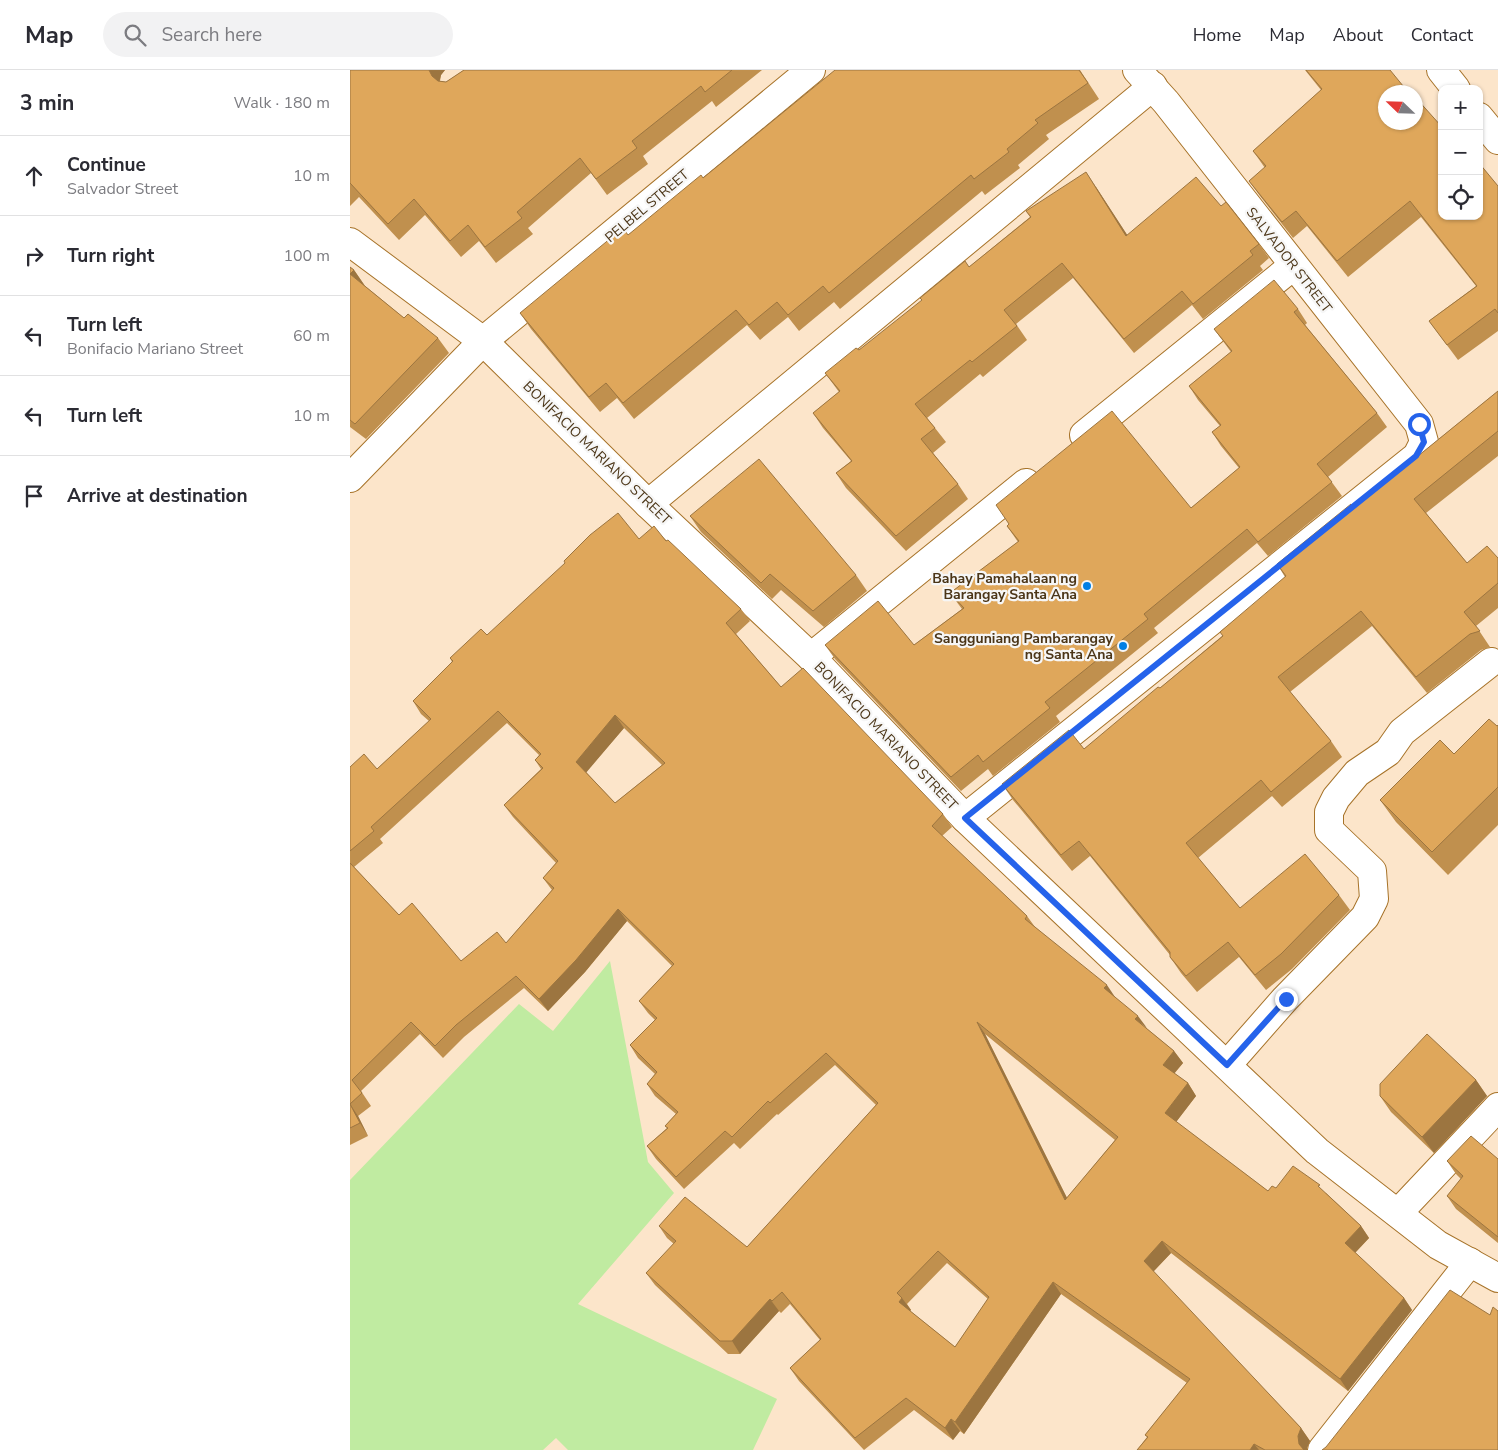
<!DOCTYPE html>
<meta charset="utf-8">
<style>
:root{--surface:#fff;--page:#f2f2f3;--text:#2b2b33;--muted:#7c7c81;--line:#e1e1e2}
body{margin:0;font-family:"Nunito Sans",sans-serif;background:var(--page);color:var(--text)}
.controls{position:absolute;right:15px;top:15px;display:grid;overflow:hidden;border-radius:10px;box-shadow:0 1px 4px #0004}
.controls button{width:45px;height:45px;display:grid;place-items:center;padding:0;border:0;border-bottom:1px solid var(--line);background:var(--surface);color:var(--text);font:25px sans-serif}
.compass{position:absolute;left:1028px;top:15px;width:45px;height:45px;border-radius:50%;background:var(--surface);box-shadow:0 1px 4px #0004;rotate:293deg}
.stop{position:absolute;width:15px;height:15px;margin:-11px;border:4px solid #2563eb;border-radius:50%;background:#fff}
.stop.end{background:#2563eb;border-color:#fff;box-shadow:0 1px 5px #0008}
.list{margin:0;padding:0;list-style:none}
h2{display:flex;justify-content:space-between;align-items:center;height:65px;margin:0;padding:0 20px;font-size:21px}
h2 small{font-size:16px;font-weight:400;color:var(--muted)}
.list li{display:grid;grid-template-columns:32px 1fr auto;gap:15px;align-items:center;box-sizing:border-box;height:80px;padding:0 20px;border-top:1px solid var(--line)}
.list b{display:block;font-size:19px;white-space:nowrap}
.list p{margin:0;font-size:16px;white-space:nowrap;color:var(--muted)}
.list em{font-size:16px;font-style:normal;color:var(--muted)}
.icon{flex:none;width:28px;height:28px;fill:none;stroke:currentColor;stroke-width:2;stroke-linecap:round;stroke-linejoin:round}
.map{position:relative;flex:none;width:1148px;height:1380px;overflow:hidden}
header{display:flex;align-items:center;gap:30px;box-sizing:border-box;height:70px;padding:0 25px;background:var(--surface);border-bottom:1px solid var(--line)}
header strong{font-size:24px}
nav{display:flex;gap:28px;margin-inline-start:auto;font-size:18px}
.search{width:350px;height:45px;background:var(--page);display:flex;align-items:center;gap:12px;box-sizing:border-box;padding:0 18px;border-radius:28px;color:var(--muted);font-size:19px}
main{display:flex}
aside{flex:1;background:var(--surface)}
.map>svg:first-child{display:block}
.green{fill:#c0eba1}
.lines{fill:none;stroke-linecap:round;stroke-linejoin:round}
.street-casing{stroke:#a77329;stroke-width:30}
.secondary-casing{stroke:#a77329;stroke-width:30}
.street{stroke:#fff;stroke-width:28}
.secondary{stroke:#fff;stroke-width:28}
.wall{fill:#c0904e;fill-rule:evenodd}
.shaded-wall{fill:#9c7540}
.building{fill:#dfa75b;stroke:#9c7540;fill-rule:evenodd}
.route{stroke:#2563eb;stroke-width:6}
.poi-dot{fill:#017fe5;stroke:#f6f6f6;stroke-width:2}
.labels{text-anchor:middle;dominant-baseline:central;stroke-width:4.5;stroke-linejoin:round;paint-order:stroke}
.street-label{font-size:14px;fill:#4b3517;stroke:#f6f6f6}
.poi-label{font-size:14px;font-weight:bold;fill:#4b3517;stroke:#f6f6f6;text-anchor:end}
</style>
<header>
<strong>Map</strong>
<div class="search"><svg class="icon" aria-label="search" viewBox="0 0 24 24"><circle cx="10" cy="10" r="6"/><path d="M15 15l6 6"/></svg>Search here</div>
<nav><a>Home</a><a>Map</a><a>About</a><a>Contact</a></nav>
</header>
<main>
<aside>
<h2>3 min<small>Walk · 180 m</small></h2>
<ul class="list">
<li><svg class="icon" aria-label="ahead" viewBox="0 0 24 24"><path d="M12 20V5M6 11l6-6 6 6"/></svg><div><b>Continue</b><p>Salvador Street</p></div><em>10 m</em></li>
<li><svg class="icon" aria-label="right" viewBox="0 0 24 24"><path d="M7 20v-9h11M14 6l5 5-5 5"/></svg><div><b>Turn right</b></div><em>100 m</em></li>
<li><svg class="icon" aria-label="left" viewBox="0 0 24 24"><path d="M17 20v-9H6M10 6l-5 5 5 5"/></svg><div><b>Turn left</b><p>Bonifacio Mariano Street</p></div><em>60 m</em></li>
<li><svg class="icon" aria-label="left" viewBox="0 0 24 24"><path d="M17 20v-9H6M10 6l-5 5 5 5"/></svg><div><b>Turn left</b></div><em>10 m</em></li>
<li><svg class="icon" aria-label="arrive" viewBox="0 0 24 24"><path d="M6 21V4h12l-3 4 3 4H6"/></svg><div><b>Arrive at destination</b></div></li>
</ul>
</aside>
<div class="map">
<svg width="1148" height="1380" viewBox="0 0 1148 1380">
<rect width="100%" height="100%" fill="#fce5ca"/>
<!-- green -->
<polygon class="green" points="260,891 298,1092 324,1123 228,1234 427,1329 403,1380 218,1380 206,1368 193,1380 0,1380 0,1110 169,934 203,961"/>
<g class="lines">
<!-- street casing -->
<g class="street-casing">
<g id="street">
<polyline points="1091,0 1106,19"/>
<polyline points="1129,47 1148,70"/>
<polyline points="734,365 943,196"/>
<polyline points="0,408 133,271 461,0"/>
<polyline points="298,434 803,16"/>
<polyline points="461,587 676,413"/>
<polyline points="615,748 1067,386 1074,372 1069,354 816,32 787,0"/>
<polyline points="877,995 935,929 1015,847 1024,829 1022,801 979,760 979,742 986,728 1007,703 1038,682 1052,662 1141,592"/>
<polyline points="1048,1143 1148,1037"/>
<polyline points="972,1380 1120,1192"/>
</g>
</g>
<!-- secondary casing -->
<g class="secondary-casing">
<polyline id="secondary" points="0,172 133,271 298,434 461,587 615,748 967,1081 1088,1175 1148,1208"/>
</g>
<!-- street -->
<use href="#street" class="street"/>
<!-- secondary -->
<use href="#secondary" class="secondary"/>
</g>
<!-- wall -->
<g class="wall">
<polygon points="0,0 95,0 91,5 90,11 96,12 114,0 412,0 366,37 362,31 293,86 298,94 257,125 241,103 178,158 183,164 146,193 129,171 111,187 75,145 49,170 9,127 0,136"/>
<polygon points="730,0 749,29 696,65 699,69 668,95 670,98 635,125 632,121 490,239 484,232 449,261 438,247 410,270 397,255 284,349 267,328 250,342 181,259 170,243 278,165 353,108"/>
<polygon points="955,0 1040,0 1036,22 1092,57 1148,116 1148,261 1108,290 1079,251 1126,216 1071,147 998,207 957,156 943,168 910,126 899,111 915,98 903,81 971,20"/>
<polygon points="746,117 777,165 871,136 909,174 919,188 910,196 913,200 853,249 842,235 784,283 723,208 666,254 677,270 633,307 630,304 577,348 585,358 596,372 583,383 608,414 618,429 556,481 496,418 486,403 501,391 473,358 463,343 489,322 475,303 509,280 619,197 680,147 676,141"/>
<polygon points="0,197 4,200 15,216 54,248 88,268 99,283 16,369 0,357"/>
<polygon points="948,239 957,253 955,255 1027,343 1037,357 978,407 992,426 918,486 907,473 804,558 808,563 706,646 710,652 643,706 638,699 611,721 485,589 475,575 564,575 612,539 600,523 668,472 657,456 841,438 889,398 871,376 862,362 870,356 848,330 839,316 881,282 864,259"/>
<polygon points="1148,321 1148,386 1076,443 1117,493 1148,488 1148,538 1126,556 1140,577 1131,580 1077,623 1022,556 940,622 981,671 992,687 932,737 922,726 848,788 890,838 989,825 1000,840 942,899 916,920 889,887 847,922 831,903 820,887 820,885 740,786 722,801 663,730 652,714 734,679 810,618 872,566 935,507 927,494 1004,438"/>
<polygon points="340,446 506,505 517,521 474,557 431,520 422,529 351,462"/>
<path d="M 289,469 L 316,471 L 391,539 L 400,551 L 386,564 L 431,617 L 593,744 L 602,757 L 592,766 L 677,846 L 685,857 L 765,927 L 796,958 L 824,981 L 833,993 L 824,1004 L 838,1013 L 846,1026 L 826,1052 L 918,1121 L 926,1118 L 976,1123 L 1011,1156 L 1019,1168 L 1005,1183 L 1054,1228 L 1062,1240 L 998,1321 L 821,1183 L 803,1202 L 951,1358 L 960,1371 L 957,1378 L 957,1380 L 787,1380 L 797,1367 L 795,1365 L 837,1313 L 711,1224 L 614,1364 L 610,1361 L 603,1370 L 564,1340 L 514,1380 L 449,1311 L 440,1298 L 470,1270 L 440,1234 L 431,1243 L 429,1241 L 390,1284 L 378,1284 L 305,1215 L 296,1203 L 324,1174 L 317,1168 L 309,1156 L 397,1177 L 526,1035 L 485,995 L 428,1045 L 427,1044 L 390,1079 L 384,1073 L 334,1119 L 306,1089 L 297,1076 L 317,1058 L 315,1056 L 326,1044 L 305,1026 L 297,1014 L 305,1004 L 288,988 L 280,975 L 305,950 L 298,943 L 289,931 L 322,896 L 277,851 L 235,902 L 198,941 L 174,918 L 114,967 L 93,988 L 70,964 L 11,1021 L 21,1036 L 8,1046 L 18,1066 L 0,1075 L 0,697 L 27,699 L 79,651 L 71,644 L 63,631 L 102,592 L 100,588 ZM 157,653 L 189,685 L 185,690 L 191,699 L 154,735 L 163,747 L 206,793 L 193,808 L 202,820 L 156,873 L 111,891 L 49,845 L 4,797 L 33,773 L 30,769 ZM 274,658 L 312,695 L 265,733 L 236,702 ZM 635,964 L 765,1070 L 717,1128 ZM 597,1193 L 638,1229 L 605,1277 L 560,1241 L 561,1240 L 557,1234 Z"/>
<polygon points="1148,655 1148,755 1098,805 1046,752 1030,730 1104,684"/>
<polygon points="1126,1010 1137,1026 1084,1083 1041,1042 1030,1026"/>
<polygon points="1148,1089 1148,1173 1106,1139 1097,1126 1111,1109 1106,1104 1097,1091"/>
</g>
<!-- shaded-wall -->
<g class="shaded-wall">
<polygon points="79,0 95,0 91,5 89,13 82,6"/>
<polygon points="736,102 746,117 787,180 776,166"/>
<polygon points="4,200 15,216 0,204"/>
<polygon points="265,645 274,658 235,704 226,692"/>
<polygon points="268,839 277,851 235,902 198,941 189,929"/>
<polygon points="757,915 765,927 763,931 754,918"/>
<polygon points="788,946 797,958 785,949"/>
<polygon points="627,952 635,964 724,1142 715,1130"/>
<polygon points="824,981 833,993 821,1007 813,995"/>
<polygon points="1126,1010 1137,1026 1084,1083 1072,1067"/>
<polygon points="838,1013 846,1026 823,1056 815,1043"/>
<polygon points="0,1034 8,1046 18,1066 10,1053"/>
<polygon points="1011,1156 1019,1168 1003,1185 995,1173"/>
<polygon points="812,1171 821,1183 802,1203 794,1191"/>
<polygon points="703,1212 711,1224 614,1364 605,1352"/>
<polygon points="552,1228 561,1240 557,1244 549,1232"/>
<polygon points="1054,1228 1062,1240 998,1321 990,1309"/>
<polygon points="420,1229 429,1241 390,1284 382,1271"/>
<polygon points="601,1349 610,1361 603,1370 595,1358"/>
<polygon points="951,1358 960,1371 957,1378 957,1380 953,1380 949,1374 948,1366"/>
<polygon points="904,1374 909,1380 900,1380"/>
</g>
<!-- building -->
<g class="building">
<polygon points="0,0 79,0 82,6 88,11 96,12 114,0 382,0 355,22 351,16 282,71 287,78 246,109 230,88 167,142 172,148 135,177 118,155 100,171 64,129 38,154 0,113"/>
<polygon points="485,0 729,0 738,13 685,50 688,53 657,79 659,82 624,109 621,105 479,223 473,216 438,245 427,232 399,255 386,240 273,333 256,313 239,327 170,243 273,158 278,165 351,105 353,108"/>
<polygon points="956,0 1040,0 1058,22 1036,22 1036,52 1066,52 1066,28 1092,57 1092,146 1129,146 1129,93 1148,116 1148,243 1145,239 1097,275 1079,251 1127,216 1060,131 987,191 946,141 932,152 899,111 916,96 903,81 972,19"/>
<polygon points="736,102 776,166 846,107 871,136 876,132 909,174 900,181 903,185 843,234 832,221 774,269 712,193 654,240 667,256 622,292 620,290 565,334 585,358 571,369 608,414 546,466 486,403 502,391 463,343 490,321 475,303 506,278 509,280 572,230 570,228 615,191 619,197 681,147 676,141"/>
<polygon points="0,197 4,200 0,204 54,248 58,244 88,268 5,354 0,350"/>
<polygon points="924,210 948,239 944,242 1027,343 967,394 982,412 908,472 897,459 794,544 798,549 695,632 700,638 633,692 628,685 601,707 475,575 528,531 564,575 614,538 600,523 669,471 657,456 659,454 646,435 762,341 841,438 890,397 862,362 871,355 839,316 882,281 864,259"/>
<polygon points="1148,321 1148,361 1064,429 1117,493 1137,476 1148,488 1148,513 1114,542 1130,561 1120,564 1066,607 1011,541 928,607 981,671 921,722 911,710 836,773 890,838 955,784 989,825 931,884 905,905 878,872 836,906 820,887 820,882 729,771 711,785 652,714 719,660 734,679 808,617 810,618 873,566 870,562 936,506 927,494 1001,434 1004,438"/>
<polygon points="409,389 506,505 463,541 420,504 411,513 340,446"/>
<path d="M 268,443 L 289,469 L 304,456 L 316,471 L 318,470 L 391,539 L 376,553 L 431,617 L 453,598 L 593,744 L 582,756 L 677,846 L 675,849 L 757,915 L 754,918 L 788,946 L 785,949 L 824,981 L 813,995 L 838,1013 L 815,1043 L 918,1121 L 922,1116 L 926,1118 L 943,1096 L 970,1115 L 968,1116 L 1011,1156 L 995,1173 L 1054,1228 L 990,1309 L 812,1171 L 794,1191 L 951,1358 L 948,1366 L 949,1374 L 954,1380 L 915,1380 L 904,1374 L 900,1380 L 787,1380 L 798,1367 L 795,1365 L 840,1309 L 703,1212 L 605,1352 L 601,1349 L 595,1358 L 556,1328 L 505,1368 L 440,1298 L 471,1269 L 432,1222 L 422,1231 L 420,1229 L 382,1271 L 370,1271 L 296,1203 L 326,1171 L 309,1156 L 335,1127 L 397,1177 L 528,1033 L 476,983 L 420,1033 L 418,1031 L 382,1067 L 375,1061 L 326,1107 L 297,1076 L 318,1058 L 315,1056 L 328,1042 L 297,1014 L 307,1002 L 280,975 L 307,948 L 289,931 L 324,894 L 268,839 L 226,890 L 189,929 L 166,906 L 106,955 L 85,976 L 61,952 L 2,1010 L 12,1023 L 0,1034 L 0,793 L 49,845 L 62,833 L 111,891 L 147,862 L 156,873 L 204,818 L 193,808 L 208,791 L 154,735 L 193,698 L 185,690 L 191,684 L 148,641 L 21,757 L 24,761 L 0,781 L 0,697 L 14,684 L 27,699 L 81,649 L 63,631 L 103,591 L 100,588 L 131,559 L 137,565 L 215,493 L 214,491 L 240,465 ZM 265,645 L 315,693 L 265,733 L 226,692 ZM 627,952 L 768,1067 L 715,1130 ZM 588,1181 L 639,1227 L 605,1277 L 549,1232 L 552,1228 L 547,1223 Z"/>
<polygon points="1139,649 1147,656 1148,655 1148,717 1082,782 1030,730 1090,670 1104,684"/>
<polygon points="1077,964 1126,1010 1072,1067 1030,1026 1030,1014"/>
<polygon points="0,1034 10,1053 0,1058"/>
<polygon points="1121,1066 1148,1089 1148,1167 1097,1126 1113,1106 1097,1091"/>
<polygon points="1100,1220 1140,1245 1143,1237 1148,1241 1148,1380 972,1380 976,1377"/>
</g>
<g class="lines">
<!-- route -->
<polyline class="route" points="936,929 877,995 615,748 1066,386 1074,372 1069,354"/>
</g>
<!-- markers -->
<g class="poi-dot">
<circle cx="737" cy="516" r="5"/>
<circle cx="773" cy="576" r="5"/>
</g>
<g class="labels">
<!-- street labels -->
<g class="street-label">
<text transform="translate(297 136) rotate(-40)">PELBEL STREET</text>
<text transform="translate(939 190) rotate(52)">SALVADOR STREET</text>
<text transform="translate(247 383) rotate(44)">BONIFACIO MARIANO STREET</text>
<text transform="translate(536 666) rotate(46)">BONIFACIO MARIANO STREET</text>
</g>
<!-- poi labels -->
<g class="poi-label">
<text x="727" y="508">Bahay Pamahalaan ng<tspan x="727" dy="16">Barangay Santa Ana</tspan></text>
<text x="763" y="568">Sangguniang Pambarangay<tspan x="763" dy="16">ng Santa Ana</tspan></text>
</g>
</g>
</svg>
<div class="controls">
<button>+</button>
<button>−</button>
<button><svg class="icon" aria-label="locate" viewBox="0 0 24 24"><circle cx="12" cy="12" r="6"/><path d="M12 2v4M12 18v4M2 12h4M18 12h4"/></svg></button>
</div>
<svg class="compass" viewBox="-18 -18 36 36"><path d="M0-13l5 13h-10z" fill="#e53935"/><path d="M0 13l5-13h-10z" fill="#7c7c81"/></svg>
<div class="stop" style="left:1069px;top:354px"></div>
<div class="stop end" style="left:936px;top:929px"></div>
</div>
</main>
